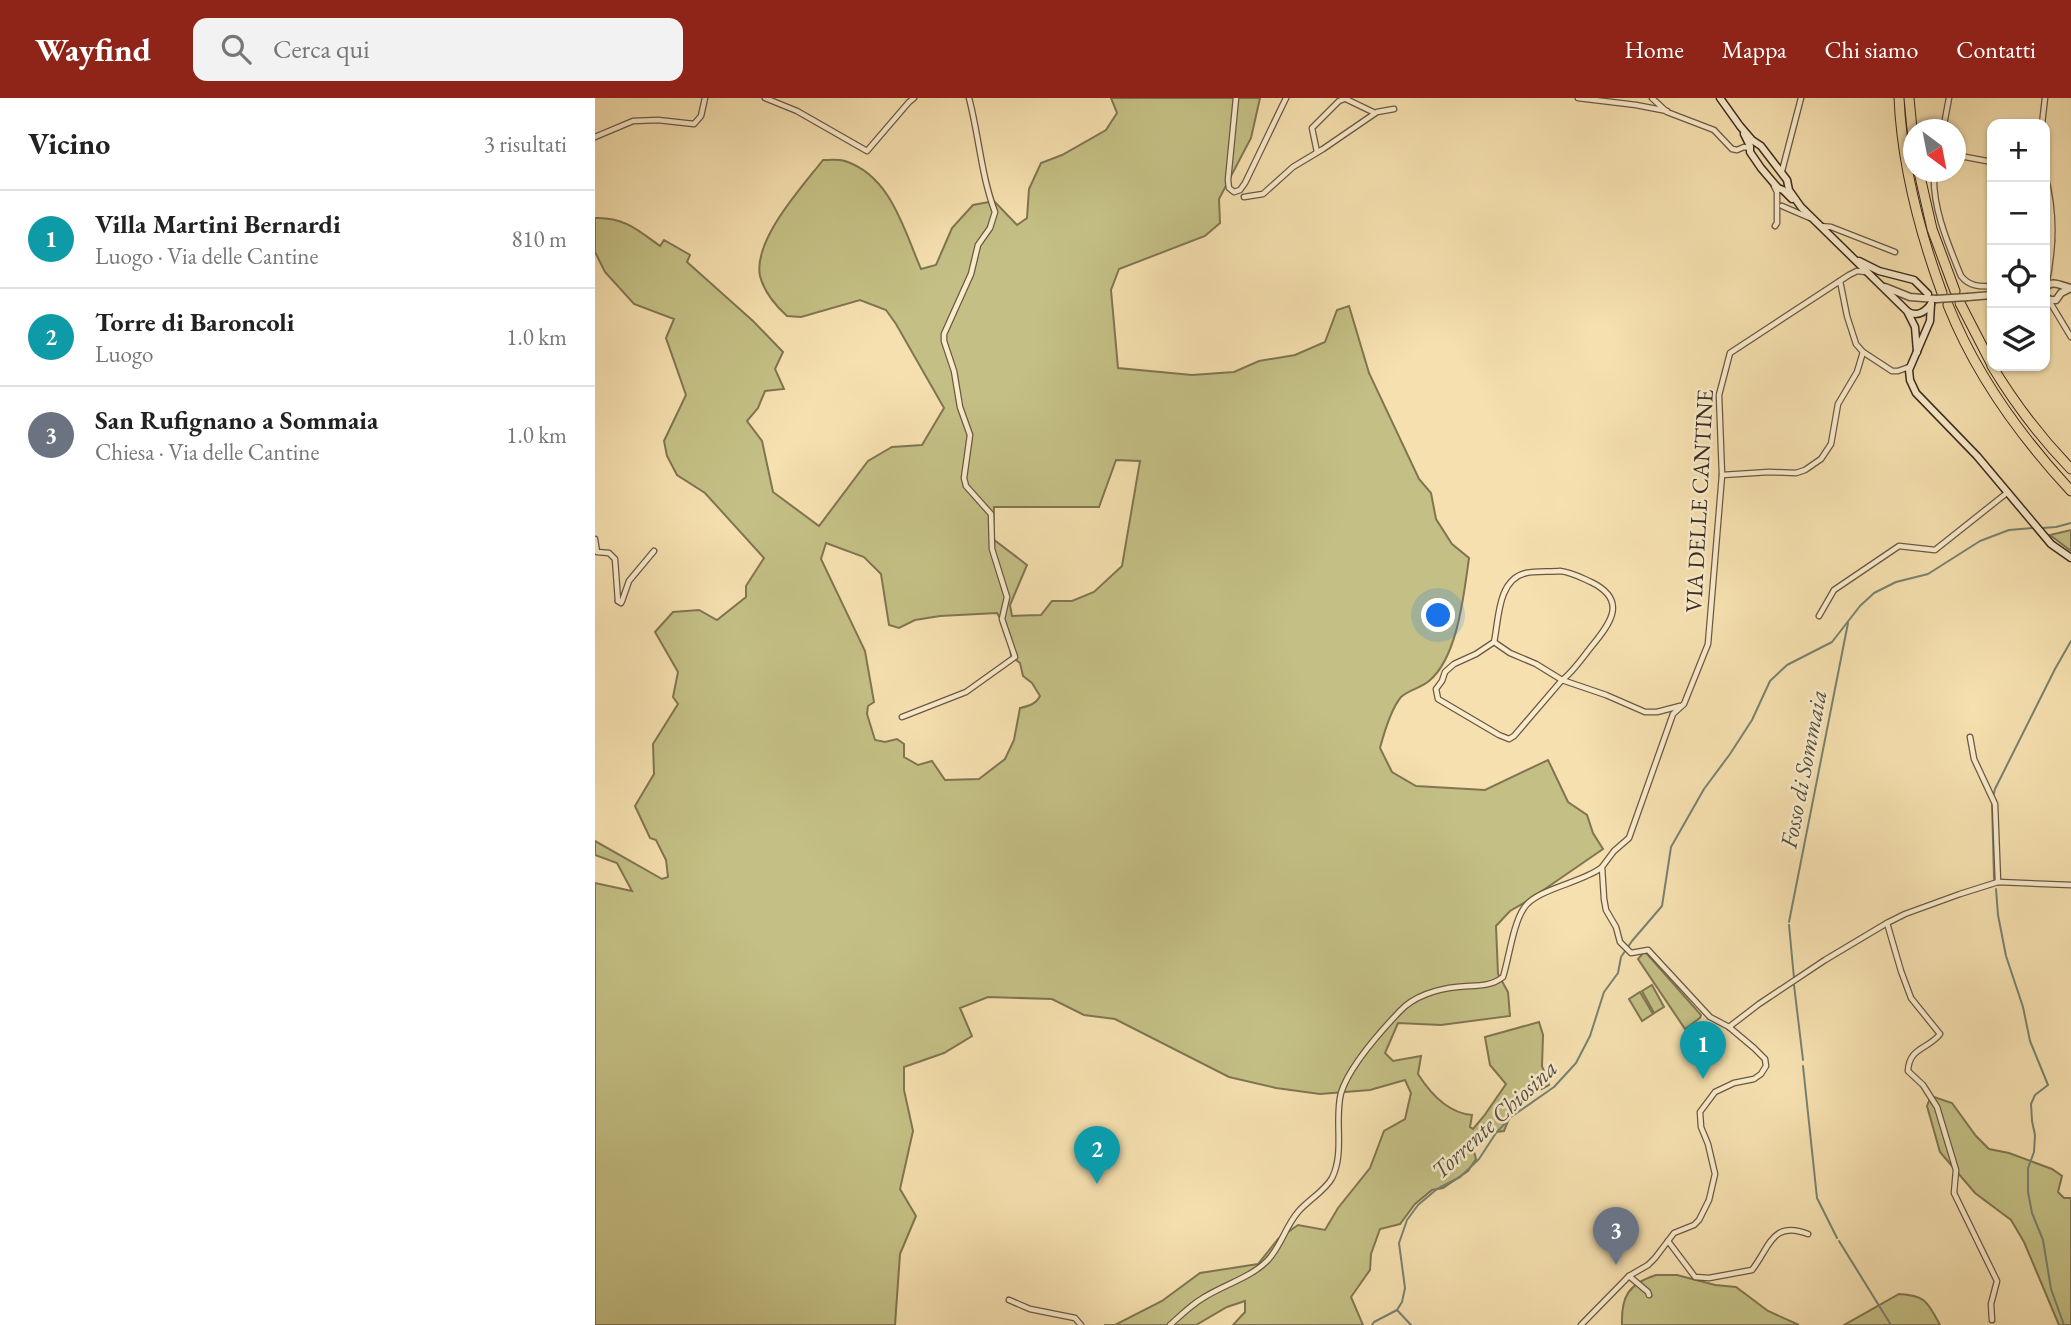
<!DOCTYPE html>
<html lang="it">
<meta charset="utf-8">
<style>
:root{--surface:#fff;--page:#f2f2f2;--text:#222;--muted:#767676;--line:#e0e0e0;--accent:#8f2418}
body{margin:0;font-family:"EB Garamond",serif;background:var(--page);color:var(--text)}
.controls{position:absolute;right:21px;top:21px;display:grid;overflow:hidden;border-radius:14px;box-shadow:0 2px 5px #0004}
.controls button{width:63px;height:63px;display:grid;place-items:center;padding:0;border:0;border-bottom:2px solid var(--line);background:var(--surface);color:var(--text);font:35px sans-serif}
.compass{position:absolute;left:1308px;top:21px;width:63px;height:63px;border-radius:50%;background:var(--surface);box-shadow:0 2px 5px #0004;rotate:148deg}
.you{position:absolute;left:844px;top:518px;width:24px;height:24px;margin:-18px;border:5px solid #fff;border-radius:50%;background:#1a73e8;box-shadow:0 0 0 10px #1a73e833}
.badge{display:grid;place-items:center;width:46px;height:46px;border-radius:50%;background:var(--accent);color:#fff;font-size:23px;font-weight:700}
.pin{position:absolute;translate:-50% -58px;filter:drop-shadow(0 2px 4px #0008)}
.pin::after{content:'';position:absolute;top:37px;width:24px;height:21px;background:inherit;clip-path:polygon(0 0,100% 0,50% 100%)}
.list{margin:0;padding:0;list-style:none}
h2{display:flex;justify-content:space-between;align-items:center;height:91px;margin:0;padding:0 28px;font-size:30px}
h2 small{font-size:23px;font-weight:400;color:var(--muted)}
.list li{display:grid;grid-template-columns:46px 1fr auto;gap:21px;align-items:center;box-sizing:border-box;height:98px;padding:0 28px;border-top:2px solid var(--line)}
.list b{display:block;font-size:26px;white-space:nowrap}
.list p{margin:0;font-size:23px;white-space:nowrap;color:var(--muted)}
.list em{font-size:23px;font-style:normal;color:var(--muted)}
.icon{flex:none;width:38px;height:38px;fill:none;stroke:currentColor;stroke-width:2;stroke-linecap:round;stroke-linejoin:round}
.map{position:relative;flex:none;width:1476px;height:1227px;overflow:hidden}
header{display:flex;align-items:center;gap:42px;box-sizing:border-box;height:98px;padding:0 35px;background:var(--accent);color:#fff}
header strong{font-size:33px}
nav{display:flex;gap:38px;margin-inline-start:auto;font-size:24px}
.search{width:490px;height:63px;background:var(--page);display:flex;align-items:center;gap:18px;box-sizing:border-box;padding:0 24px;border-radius:14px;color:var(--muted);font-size:26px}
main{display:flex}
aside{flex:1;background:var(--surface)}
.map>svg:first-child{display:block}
.green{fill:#c4c085;stroke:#807552;stroke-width:2;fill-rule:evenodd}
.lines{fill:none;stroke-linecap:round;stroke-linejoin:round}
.stream{stroke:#768271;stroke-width:2}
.minor-casing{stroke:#6a5844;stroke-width:7}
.tertiary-casing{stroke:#6a5844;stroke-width:9}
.secondary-casing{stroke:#3b2a20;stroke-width:9}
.motorway-casing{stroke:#3b2a20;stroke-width:11}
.minor{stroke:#f9ebcb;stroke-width:4.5}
.tertiary{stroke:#f9ebcb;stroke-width:6}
.secondary{stroke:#f9ebcb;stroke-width:6}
.motorway{stroke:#f6e0af;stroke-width:9}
.tertiary-bridge-casing{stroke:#6a5844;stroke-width:9;stroke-linecap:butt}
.tertiary-bridge{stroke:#f9ebcb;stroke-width:6}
.labels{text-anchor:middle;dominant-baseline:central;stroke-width:5;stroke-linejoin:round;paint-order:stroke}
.street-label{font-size:23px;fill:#3b2a20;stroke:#f9ebcb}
.water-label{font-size:24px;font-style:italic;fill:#544f42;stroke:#f9ebcb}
</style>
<header>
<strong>Wayfind</strong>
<div class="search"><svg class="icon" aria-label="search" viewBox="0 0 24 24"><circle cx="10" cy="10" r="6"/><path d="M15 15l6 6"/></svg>Cerca qui</div>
<nav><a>Home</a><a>Mappa</a><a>Chi siamo</a><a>Contatti</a></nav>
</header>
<main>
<aside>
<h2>Vicino<small>3 risultati</small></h2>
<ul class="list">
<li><span class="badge" style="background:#0f9aa8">1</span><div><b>Villa Martini Bernardi</b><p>Luogo · Via delle Cantine</p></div><em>810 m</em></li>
<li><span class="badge" style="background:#0f9aa8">2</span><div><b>Torre di Baroncoli</b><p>Luogo</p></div><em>1.0 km</em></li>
<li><span class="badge" style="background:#6b7280">3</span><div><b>San Rufignano a Sommaia</b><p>Chiesa · Via delle Cantine</p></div><em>1.0 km</em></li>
</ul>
</aside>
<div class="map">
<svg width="1476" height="1227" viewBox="0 0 1476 1227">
<rect width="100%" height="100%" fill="#f6e0af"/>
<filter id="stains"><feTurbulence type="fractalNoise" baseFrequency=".00286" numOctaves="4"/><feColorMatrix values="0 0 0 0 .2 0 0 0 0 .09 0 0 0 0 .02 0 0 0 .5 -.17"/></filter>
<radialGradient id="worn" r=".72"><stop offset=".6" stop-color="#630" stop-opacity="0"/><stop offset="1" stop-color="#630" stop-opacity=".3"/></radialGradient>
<!-- green -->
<g class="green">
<path d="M 516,0 L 665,0 L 656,40 L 624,101 L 625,125 L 610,138 L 524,171 L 516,192 L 523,270 L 597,277 L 639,274 L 664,263 L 700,257 L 730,244 L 742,212 L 754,208 L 774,275 L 824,381 L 836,395 L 841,421 L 857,446 L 874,460 C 869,495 863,559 834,583 C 826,590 813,592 806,599 C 796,611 789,635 785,650 L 797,674 L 821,688 L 890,692 L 953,662 L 973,704 L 992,717 L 998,735 L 1008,751 L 934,802 L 915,813 L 901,828 L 903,876 L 913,894 L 915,918 L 846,927 L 803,925 L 790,955 L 798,963 L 826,958 L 823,976 C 835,995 853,1015 877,1017 L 875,1029 L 878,1031 L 889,1018 L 911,986 L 895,967 L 890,939 L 944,924 L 948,937 L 947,968 L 954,987 C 947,992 940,993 932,997 C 919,1003 914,1021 909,1033 L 893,1035 L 876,1042 L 881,1061 L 873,1073 L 848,1090 L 837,1092 L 820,1106 L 805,1126 L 785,1131 L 776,1156 L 775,1172 L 756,1199 L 768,1227 L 638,1227 L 650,1214 L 650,1203 L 632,1209 L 601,1227 L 509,1227 L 520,1227 L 567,1203 L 605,1175 L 663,1166 L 683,1141 L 703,1127 L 730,1132 L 743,1110 L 775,1070 L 789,1033 L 810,1021 L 816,995 L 810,982 L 775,992 L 725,996 L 681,990 L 634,979 L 520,921 L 489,917 L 457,901 L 393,899 L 365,910 L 377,938 L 349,955 L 309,969 L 309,992 L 318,1033 L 305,1091 L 321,1118 L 305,1156 L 300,1227 L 0,1227 L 0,785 L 37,793 L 22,765 L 0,757 L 0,743 L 67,781 L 73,779 L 71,762 L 61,742 L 55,740 L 40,708 L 59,676 L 58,646 L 83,606 L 78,599 L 83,574 L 60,534 L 78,514 L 104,512 L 122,522 L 151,499 L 151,488 L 169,460 L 110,395 L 82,377 L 72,358 L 69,343 L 91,297 L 71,240 L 79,221 L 39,206 L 10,174 L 0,154 L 0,120 C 29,119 43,132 65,148 L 69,142 L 95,157 L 92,164 L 158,223 L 188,254 L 180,271 L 189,291 L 170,293 L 163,310 L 152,323 L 167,343 L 178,394 L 224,428 L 273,363 L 297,349 L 327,347 L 349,310 L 301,226 L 291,212 L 265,202 L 206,219 L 192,218 C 181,208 169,194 165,178 C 158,142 207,89 228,62 C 235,62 243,61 250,63 C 296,78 309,132 326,171 L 341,167 L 357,130 L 378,107 L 399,103 L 422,127 L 432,120 L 434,91 L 446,65 L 467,57 L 511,32 L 522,15 ZM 521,362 L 545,363 L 527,468 L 499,494 L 477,503 L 457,503 L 446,517 L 417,518 L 415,507 L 432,467 L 398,441 L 399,409 L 504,409 ZM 231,445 L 269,459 L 286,476 L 294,527 L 304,530 L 320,522 L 345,518 L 402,515 L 414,535 L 416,558 L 425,565 L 428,578 L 437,585 L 445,598 C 441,606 434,608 425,610 L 419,642 L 410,661 L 384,681 L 350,682 L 337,663 L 323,667 L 309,659 L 309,646 L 302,641 L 290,644 L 280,642 L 272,616 L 273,608 L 279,604 L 270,553 L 226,461 Z"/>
<polygon points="1476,432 1476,453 1455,437"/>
<polygon points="1049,854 1053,857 1106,917 1105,920 1090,931 1043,861"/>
<polygon points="1057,887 1069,909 1059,915 1047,893"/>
<polygon points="1045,894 1058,916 1047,923 1034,901"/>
<polygon points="1336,998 1357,1005 1381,1038 1394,1051 1414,1055 1457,1071 1467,1078 1463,1094 1469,1100 1476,1100 1476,1227 1464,1227 1429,1144 1416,1122 1380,1095 1345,1054 1332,1008"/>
<path d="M 1061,1177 L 1082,1177 L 1120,1187 L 1141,1189 L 1173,1213 L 1204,1227 L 1027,1227 C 1026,1199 1033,1186 1061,1177 Z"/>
<path d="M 1304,1196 C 1331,1197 1333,1205 1345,1227 L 1249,1227 Z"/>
</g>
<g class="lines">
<!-- stream -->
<g class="stream">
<polyline points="1447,430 1461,429 1476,425"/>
<polyline points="1398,699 1400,691 1460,571 1476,543"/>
<polyline points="1397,705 1399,781"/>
<polyline points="1401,791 1403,817 1411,858 1428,909 1435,943 1453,987 1440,997 1436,1006 1437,1023 1440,1037 1439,1054 1433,1070 1433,1094 1437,1115 1448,1142 1456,1191 1469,1227"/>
<polyline points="1194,824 1253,525"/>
<polyline points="1194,827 1199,880"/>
<polyline points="1199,887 1208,962"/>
<polyline points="1208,968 1222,1100 1242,1140"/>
<polyline points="1244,1143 1296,1227"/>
<polyline points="802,1212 816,1227"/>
<polyline points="777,1227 779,1224 802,1212 807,1204 810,1190 804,1145 812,1122 823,1107 842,1091 865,1079 884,1061 901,1035 916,1019 959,989 981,965 995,938 1009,894 1023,875 1026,859 1037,843 1067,808 1076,749 1109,691 1135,656 1157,622 1175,583 1192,567 1237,544 1265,508 1279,495 1301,484 1333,476 1385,443 1414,432 1438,430"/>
</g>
<!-- minor casing -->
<g class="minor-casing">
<g id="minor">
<polyline points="170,0 202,13 272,53 314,4 319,0"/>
<polyline points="641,0 633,82 634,90 639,94 645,92 650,85 691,0"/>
<polyline points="983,0 1041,7 1072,13"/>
<polyline points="1057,0 1072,14 1119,32 1137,51 1142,52 1149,49 1155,50"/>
<polyline points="751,1 780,15"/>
<polyline points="1447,26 1450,0"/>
<polyline points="1348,32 1354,0"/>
<polyline points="0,39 38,23 63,22 99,26 106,18 110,0"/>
<polyline points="722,54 717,30 744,3 752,0"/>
<polyline points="1360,57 1397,64"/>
<polyline points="1187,73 1206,0"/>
<path d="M 1339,74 C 1337,109 1353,146 1366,178 C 1374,188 1384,189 1397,188"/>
<path d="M 1450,77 C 1460,115 1459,149 1451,188"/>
<polyline points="1179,88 1182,94 1182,125 1180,128"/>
<polyline points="649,99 668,96 698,69 728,51 782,14 799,11"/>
<polyline points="1187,108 1215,120"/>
<polyline points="1225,128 1236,129 1300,154"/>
<polyline points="1450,143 1457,143"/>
<polyline points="1245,183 1252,218 1261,246 1268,254 1297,273 1303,273 1314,269"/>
<polyline points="1453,201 1476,239"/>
<polyline points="1127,377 1174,374 1201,375 1210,372 1226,361 1236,346 1243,306 1262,274 1268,254"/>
<polyline points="0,441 2,454 14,455 20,461 23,503"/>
<path d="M 965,473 C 976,474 985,479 996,484 C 1033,502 1016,525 996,549 C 988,559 977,575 967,582 L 919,638 L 914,641 L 904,637 L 843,601 L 841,591 L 847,583 L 850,574 L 859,566 L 881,556 L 899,544 C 904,522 902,482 931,475 C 941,473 954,474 965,473 Z"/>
<polyline points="23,503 26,505 27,503 34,483 59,453"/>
<polyline points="1224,518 1239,492 1304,448 1340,452 1413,394"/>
<polyline points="899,544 915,555 941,566 967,582 1011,597 1050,614 1062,614 1085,608"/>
<path d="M 307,619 L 371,594 L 420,559 L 407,521 L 412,499 L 397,451 L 396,416 L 371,388 L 369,380 L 375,337 L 365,309 L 359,273 L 349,243 L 349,236 L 376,176 L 383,147 L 395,130 L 400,114 C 386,77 384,38 374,0"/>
<polyline points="1375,639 1379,661 1400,706 1403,784"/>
<path d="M 1292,825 L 1306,873 L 1316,900 L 1345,936 C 1334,951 1314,949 1313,973 L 1328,987 L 1342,1009 L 1361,1072 L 1359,1095 L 1402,1183 L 1396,1206 L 1397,1222"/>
<polyline points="1134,929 1164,906 1230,862 1292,825 1310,816 1365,796 1403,784 1476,787"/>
<path d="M 1073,1143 L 1100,1179 L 1114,1180 L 1157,1172 C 1175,1149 1177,1122 1213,1136"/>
<polyline points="1034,1178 1053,1194 1054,1197"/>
<polyline points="414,1202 435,1211 480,1220 486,1227"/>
<path d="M 575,1227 C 585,1218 596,1207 608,1200 C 628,1187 655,1180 672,1163 C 686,1149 690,1129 703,1114 C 713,1102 730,1093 737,1080 C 750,1054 739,1022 746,995 C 754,969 785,934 805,913 C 819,898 842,891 862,889 C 879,887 894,890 908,879 C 914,860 918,826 929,810 C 941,791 986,785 1006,770"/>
<polyline points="986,1227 1034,1178 1053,1167 1060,1160 1079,1135 1099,1127 1104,1122 1114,1102 1120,1076 1113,1046 1106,1029 1105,1014 1120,994 1139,985 1159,981 1166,976 1171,968 1170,961 1159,950 1134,929 1115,919 1053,852 1036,855 1025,844 1021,829 1011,812 1009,801 1007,769 1019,753 1034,740 1078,616 1089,606 1113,546 1127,377 1124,297 1135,255 1254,177 1262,173 1271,174"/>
</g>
</g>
<!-- tertiary casing -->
<g class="tertiary-casing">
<g id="tertiary">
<polyline points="1290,189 1315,199 1341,201"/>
<path d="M 1450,190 C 1457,181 1466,188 1476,190"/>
<polyline points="1450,198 1455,202 1461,202 1466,195 1476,190"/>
<polyline points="1373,199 1397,197"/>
</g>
</g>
<!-- secondary casing -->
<g class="secondary-casing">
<g id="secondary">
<polyline points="1125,0 1145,28 1157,42 1166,48 1192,82 1194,92 1206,109 1312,213 1320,229 1322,254"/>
<polyline points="1149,36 1155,48 1155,54 1166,70 1183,90 1188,92 1197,101"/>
<polyline points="1264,163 1284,173 1319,182 1333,196"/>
<polyline points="1336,206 1335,223 1314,272 1315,282 1321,295 1382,358 1456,446 1476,460"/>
<path d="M 1313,214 C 1323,219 1330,214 1336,206"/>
</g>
</g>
<!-- motorway casing -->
<g class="motorway-casing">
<g id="motorway">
<path d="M 1304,0 C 1307,67 1324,132 1347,195"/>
<polyline points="1314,0 1318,41"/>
<polyline points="1324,74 1337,131 1360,193"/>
<polyline points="1365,205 1397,267"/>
<path d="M 1353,207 C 1380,275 1426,339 1476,393"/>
<path d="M 1397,268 C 1420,306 1445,339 1476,371"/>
</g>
</g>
<!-- minor -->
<use href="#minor" class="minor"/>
<!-- tertiary -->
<use href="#tertiary" class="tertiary"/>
<!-- secondary -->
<use href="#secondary" class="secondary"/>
<!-- motorway -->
<use href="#motorway" class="motorway"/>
<!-- tertiary-bridge casing -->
<g class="tertiary-bridge-casing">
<polyline id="tertiary-bridge" points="1341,201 1373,199"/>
</g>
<!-- tertiary-bridge -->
<use href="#tertiary-bridge" class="tertiary-bridge"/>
</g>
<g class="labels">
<!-- street labels -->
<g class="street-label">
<text transform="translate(1104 403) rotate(-87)">VIA DELLE CANTINE</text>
</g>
<!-- water labels -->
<g class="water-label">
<text transform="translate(1208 671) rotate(-79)">Fosso di Sommaia</text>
<text transform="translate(899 1021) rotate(-43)">Torrente Chiosina</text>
</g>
</g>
<rect width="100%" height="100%" filter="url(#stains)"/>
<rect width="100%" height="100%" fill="url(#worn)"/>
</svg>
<div class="controls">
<button>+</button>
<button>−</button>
<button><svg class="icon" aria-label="locate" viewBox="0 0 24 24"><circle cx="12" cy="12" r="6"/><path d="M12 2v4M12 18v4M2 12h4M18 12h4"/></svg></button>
<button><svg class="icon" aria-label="layers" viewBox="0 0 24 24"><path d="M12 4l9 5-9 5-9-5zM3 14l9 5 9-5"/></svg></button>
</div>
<svg class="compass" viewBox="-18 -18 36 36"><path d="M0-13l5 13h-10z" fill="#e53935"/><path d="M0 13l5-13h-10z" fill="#767676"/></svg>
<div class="you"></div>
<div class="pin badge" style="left:1108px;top:981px;background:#0f9aa8">1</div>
<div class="pin badge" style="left:502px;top:1086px;background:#0f9aa8">2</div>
<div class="pin badge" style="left:1021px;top:1167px;background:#6b7280">3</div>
</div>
</main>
